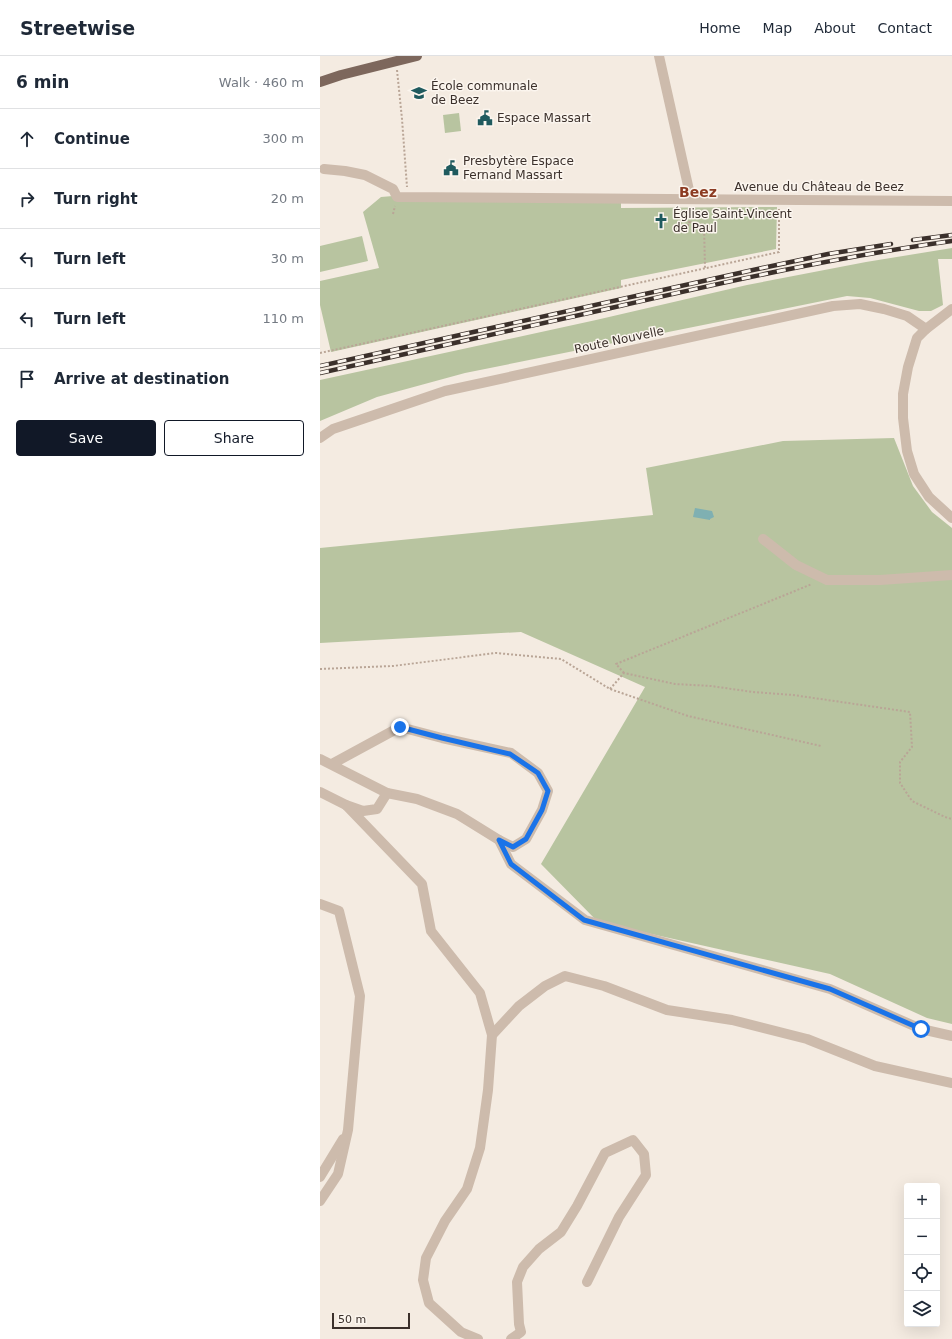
<!DOCTYPE html>
<meta charset="utf-8">
<style>
:root{--surface:#fff;--page:#f6f6f7;--text:#1f2937;--muted:#747a83;--line:#e0e1e3;--accent:#111827}
body{margin:0;font-family:"DejaVu Sans",sans-serif;background:var(--page);color:var(--text)}
.controls{position:absolute;right:12px;bottom:12px;display:grid;overflow:hidden;border-radius:4px;box-shadow:0 4px 16px #0002}
.controls button{width:36px;height:36px;display:grid;place-items:center;padding:0;border:0;border-bottom:1px solid var(--line);background:var(--surface);color:var(--text);font:20px sans-serif}
.scale{position:absolute;left:12px;bottom:10px;width:78px;box-sizing:border-box;padding-left:4px;border:2px solid #3b302b;border-top:0;font-size:11px;line-height:14px;white-space:nowrap;color:#3b302b;-webkit-text-stroke:3px #fbf5ee;paint-order:stroke}
.stop{position:absolute;width:12px;height:12px;margin:-9px;border:3px solid #1a73e8;border-radius:50%;background:#fff}
.stop.end{background:#1a73e8;border-color:#fff;box-shadow:0 1px 4px #0008}
.list{margin:0;padding:0;list-style:none}
h2{display:flex;justify-content:space-between;align-items:center;height:52px;margin:0;padding:0 16px;font-size:17px}
h2 small{font-size:13px;font-weight:400;color:var(--muted)}
.list li{display:grid;grid-template-columns:26px 1fr auto;gap:12px;align-items:center;box-sizing:border-box;height:60px;padding:0 16px;border-top:1px solid var(--line)}
.list b{display:block;font-size:15px;white-space:nowrap}
.list em{font-size:13px;font-style:normal;color:var(--muted)}
.actions{display:flex;gap:8px;padding:12px 16px}
.actions a{flex:1;padding:9px 0;border:1px solid var(--accent);border-radius:4px;text-align:center;font-size:14px;color:var(--accent)}
.actions .main{background:var(--accent);color:#fff}
.icon{flex:none;width:22px;height:22px;fill:none;stroke:currentColor;stroke-width:2;stroke-linecap:round;stroke-linejoin:round}
.map{position:relative;flex:none;width:632px;height:1283px;overflow:hidden}
header{display:flex;align-items:center;gap:24px;box-sizing:border-box;height:56px;padding:0 20px;background:var(--surface);border-bottom:1px solid var(--line)}
header strong{font-size:19px}
nav{display:flex;gap:22px;margin-inline-start:auto;font-size:14px}
main{display:flex}
aside{flex:1;background:var(--surface)}
.map>svg:first-child{display:block}
.green{fill:#b8c4a0}
.water{fill:#7fb0b2}
.lines{fill:none;stroke-linecap:round;stroke-linejoin:round}
.path{stroke:#b9a596;stroke-width:2;stroke-dasharray:2 2;stroke-linecap:butt}
.minor{stroke:#cdbbac;stroke-width:10}
.major{stroke:#7d675c;stroke-width:10}
.rail-casing{stroke:#3b302b;stroke-width:4.5}
.rail{stroke:#fbf5ee;stroke-width:3;stroke-dasharray:9;stroke-linecap:butt}
.route{stroke:#1a73e8;stroke-width:5}
.labels{text-anchor:middle;dominant-baseline:central;stroke-width:3;stroke-linejoin:round;paint-order:stroke}
.poi-label{font-size:12px;fill:#3b302b;stroke:#fbf5ee;text-anchor:start}
.street-label{font-size:12px;fill:#3b302b;stroke:#fbf5ee}
.quarter-label{font-size:14px;font-weight:bold;fill:#8c3b22;stroke:#fbf5ee}
</style>
<header>
<strong>Streetwise</strong>
<nav><a>Home</a><a>Map</a><a>About</a><a>Contact</a></nav>
</header>
<main>
<aside>
<h2>6 min<small>Walk · 460 m</small></h2>
<ul class="list">
<li><svg class="icon" aria-label="ahead" viewBox="0 0 24 24"><path d="M12 20V5M6 11l6-6 6 6"/></svg><div><b>Continue</b></div><em>300 m</em></li>
<li><svg class="icon" aria-label="right" viewBox="0 0 24 24"><path d="M7 20v-9h11M14 6l5 5-5 5"/></svg><div><b>Turn right</b></div><em>20 m</em></li>
<li><svg class="icon" aria-label="left" viewBox="0 0 24 24"><path d="M17 20v-9H6M10 6l-5 5 5 5"/></svg><div><b>Turn left</b></div><em>30 m</em></li>
<li><svg class="icon" aria-label="left" viewBox="0 0 24 24"><path d="M17 20v-9H6M10 6l-5 5 5 5"/></svg><div><b>Turn left</b></div><em>110 m</em></li>
<li><svg class="icon" aria-label="arrive" viewBox="0 0 24 24"><path d="M6 21V4h12l-3 4 3 4H6"/></svg><div><b>Arrive at destination</b></div></li>
</ul>
<div class="actions"><a class="main">Save</a><a>Share</a></div>
</aside>
<div class="map">
<svg width="632" height="1283" viewBox="0 0 632 1283">
<rect width="100%" height="100%" fill="#f4ebe1"/>
<!-- green -->
<g class="green">
<polygon points="139,57 141,75 125,77 123,59"/>
<polygon points="73,140 301,143 301,152 457,151 456,193 301,224 301,232 11,296 0,249 0,225 59,212 43,156 61,141"/>
<polygon points="42,180 48,205 0,216 0,190"/>
<polygon points="632,192 632,203 618,203 623,249 611,255 599,255 550,242 527,240 145,317 57,341 0,365 0,324 276,264 427,229 546,206"/>
<polygon points="574,382 593,430 612,456 632,472 632,968 607,962 510,918 278,866 221,808 325,631 201,576 0,587 0,492 333,459 326,412 463,385"/>
</g>
<!-- water -->
<polygon class="water" points="375,452 392,455 394,461 390,463 390,464 373,461"/>
<g class="lines">
<!-- path -->
<g class="path">
<polyline points="77,14 82,63 87,131"/>
<polyline points="73,158 75,150"/>
<polyline points="369,166 384,169 385,212"/>
<polyline points="363,169 369,169 370,153"/>
<polyline points="0,297 459,196 459,153"/>
<polyline points="0,613 73,610 176,597 241,603 290,633 368,660 501,690"/>
<polyline points="304,617 296,608 492,528"/>
<polyline points="290,633 304,617 355,628 391,630 433,636 473,639 590,656 592,691 580,706 580,727 592,745 625,761 632,763"/>
</g>
<!-- minor -->
<g class="minor">
<polyline points="339,0 371,143"/>
<polyline points="4,113 25,115 45,119 73,133 77,141 632,145"/>
<polyline points="632,253 606,273 597,282 588,311 583,338 583,362 587,395 594,418 609,441 632,462"/>
<polyline points="0,382 13,373 125,335 513,250 540,248 564,253 587,260 606,273"/>
<polyline points="443,483 476,509 507,524 560,524 632,519"/>
<polyline points="0,703 67,737 97,743 137,758 179,784 193,791 206,783 222,754 228,735 218,717 191,697 122,682 80,671 12,708"/>
<polyline points="0,736 26,749 43,755 57,753 67,737"/>
<polyline points="26,749 102,828 111,875 160,937 172,979"/>
<polyline points="179,784 191,808 265,864 510,933 601,973 632,980"/>
<polyline points="0,848 19,855 40,940 28,1074 18,1118 0,1145"/>
<polyline points="0,1121 23,1083"/>
<polyline points="158,1283 141,1276 109,1247 103,1224 106,1202 125,1165 147,1133 160,1092 168,1034 172,979 199,950 225,930 245,920 284,930 347,954 412,964 487,983 555,1010 632,1027"/>
<polyline points="191,1283 201,1276 199,1268 197,1226 203,1211 219,1193 241,1176 257,1150 285,1097 313,1084 324,1098 326,1119 299,1161 267,1226"/>
</g>
<!-- major -->
<polyline class="major" points="0,26 21,19 97,0"/>
<!-- rail casing -->
<g class="rail-casing">
<g id="rail">
<polyline points="593,184 632,179"/>
<polyline points="0,310 433,214 508,198 571,188"/>
<path d="M 0,317 C 97,295 194,274 291,252 C 404,226 517,201 632,185"/>
</g>
</g>
<!-- rail -->
<use href="#rail" class="rail"/>
</g>
<g class="lines">
<!-- route -->
<polyline class="route" points="80,671 122,682 190,698 218,717 228,735 222,754 206,783 193,791 179,784 191,808 264,864 510,933 601,973"/>
</g>
<!-- icons -->
<defs>
<g id="school-bare" transform="scale(1.2)"><path d="M0-5L7-2L0 1L-7-2ZM-4 1L0 2.5L4 1V4Q0 6-4 4Z" fill="#1f5a5e" stroke="#fbf5ee" stroke-width="2.5" paint-order="stroke"/></g>
<g id="civic-bare" transform="scale(1.2)"><path d="M-.6-6.5H3V-4.5H.6V-3L4-1V1h2V6H-6V1h2V-1L-.6-3ZM-1.2 2.5V6h2.4V2.5Z" fill="#1f5a5e" stroke="#fbf5ee" stroke-width="2.5" paint-order="stroke"/></g>
<g id="church-bare" transform="scale(1.2)"><path d="M-1.2-6h2.4v3.5h3.3v2.4h-3.3V6h-2.4V-.1h-3.3v-2.4h3.3Z" fill="#1f5a5e" stroke="#fbf5ee" stroke-width="2.5" paint-order="stroke"/></g>
</defs>
<g fill-rule="evenodd">
<use href="#school-bare" x="99" y="37"/>
<use href="#civic-bare" x="165" y="62"/>
<use href="#civic-bare" x="131" y="112"/>
<use href="#church-bare" x="341" y="165"/>
</g>
<g class="labels">
<!-- poi labels -->
<g class="poi-label">
<text x="111" y="30">École communale<tspan x="111" dy="14">de Beez</tspan></text>
<text x="177" y="62">Espace Massart</text>
<text x="143" y="105">Presbytère Espace<tspan x="143" dy="14">Fernand Massart</tspan></text>
<text x="353" y="158">Église Saint-Vincent<tspan x="353" dy="14">de Paul</tspan></text>
</g>
<!-- street labels -->
<g class="street-label">
<text x="499" y="131">Avenue du Château de Beez</text>
<text transform="translate(299 284) rotate(-12)">Route Nouvelle</text>
</g>
<!-- quarter labels -->
<g class="quarter-label">
<text x="378" y="136">Beez</text>
</g>
</g>
</svg>
<div class="controls">
<button>+</button>
<button>−</button>
<button><svg class="icon" aria-label="locate" viewBox="0 0 24 24"><circle cx="12" cy="12" r="6"/><path d="M12 2v4M12 18v4M2 12h4M18 12h4"/></svg></button>
<button><svg class="icon" aria-label="layers" viewBox="0 0 24 24"><path d="M12 4l9 5-9 5-9-5zM3 14l9 5 9-5"/></svg></button>
</div>
<div class="scale">50 m</div>
<div class="stop" style="left:601px;top:973px"></div>
<div class="stop end" style="left:80px;top:671px"></div>
</div>
</main>
